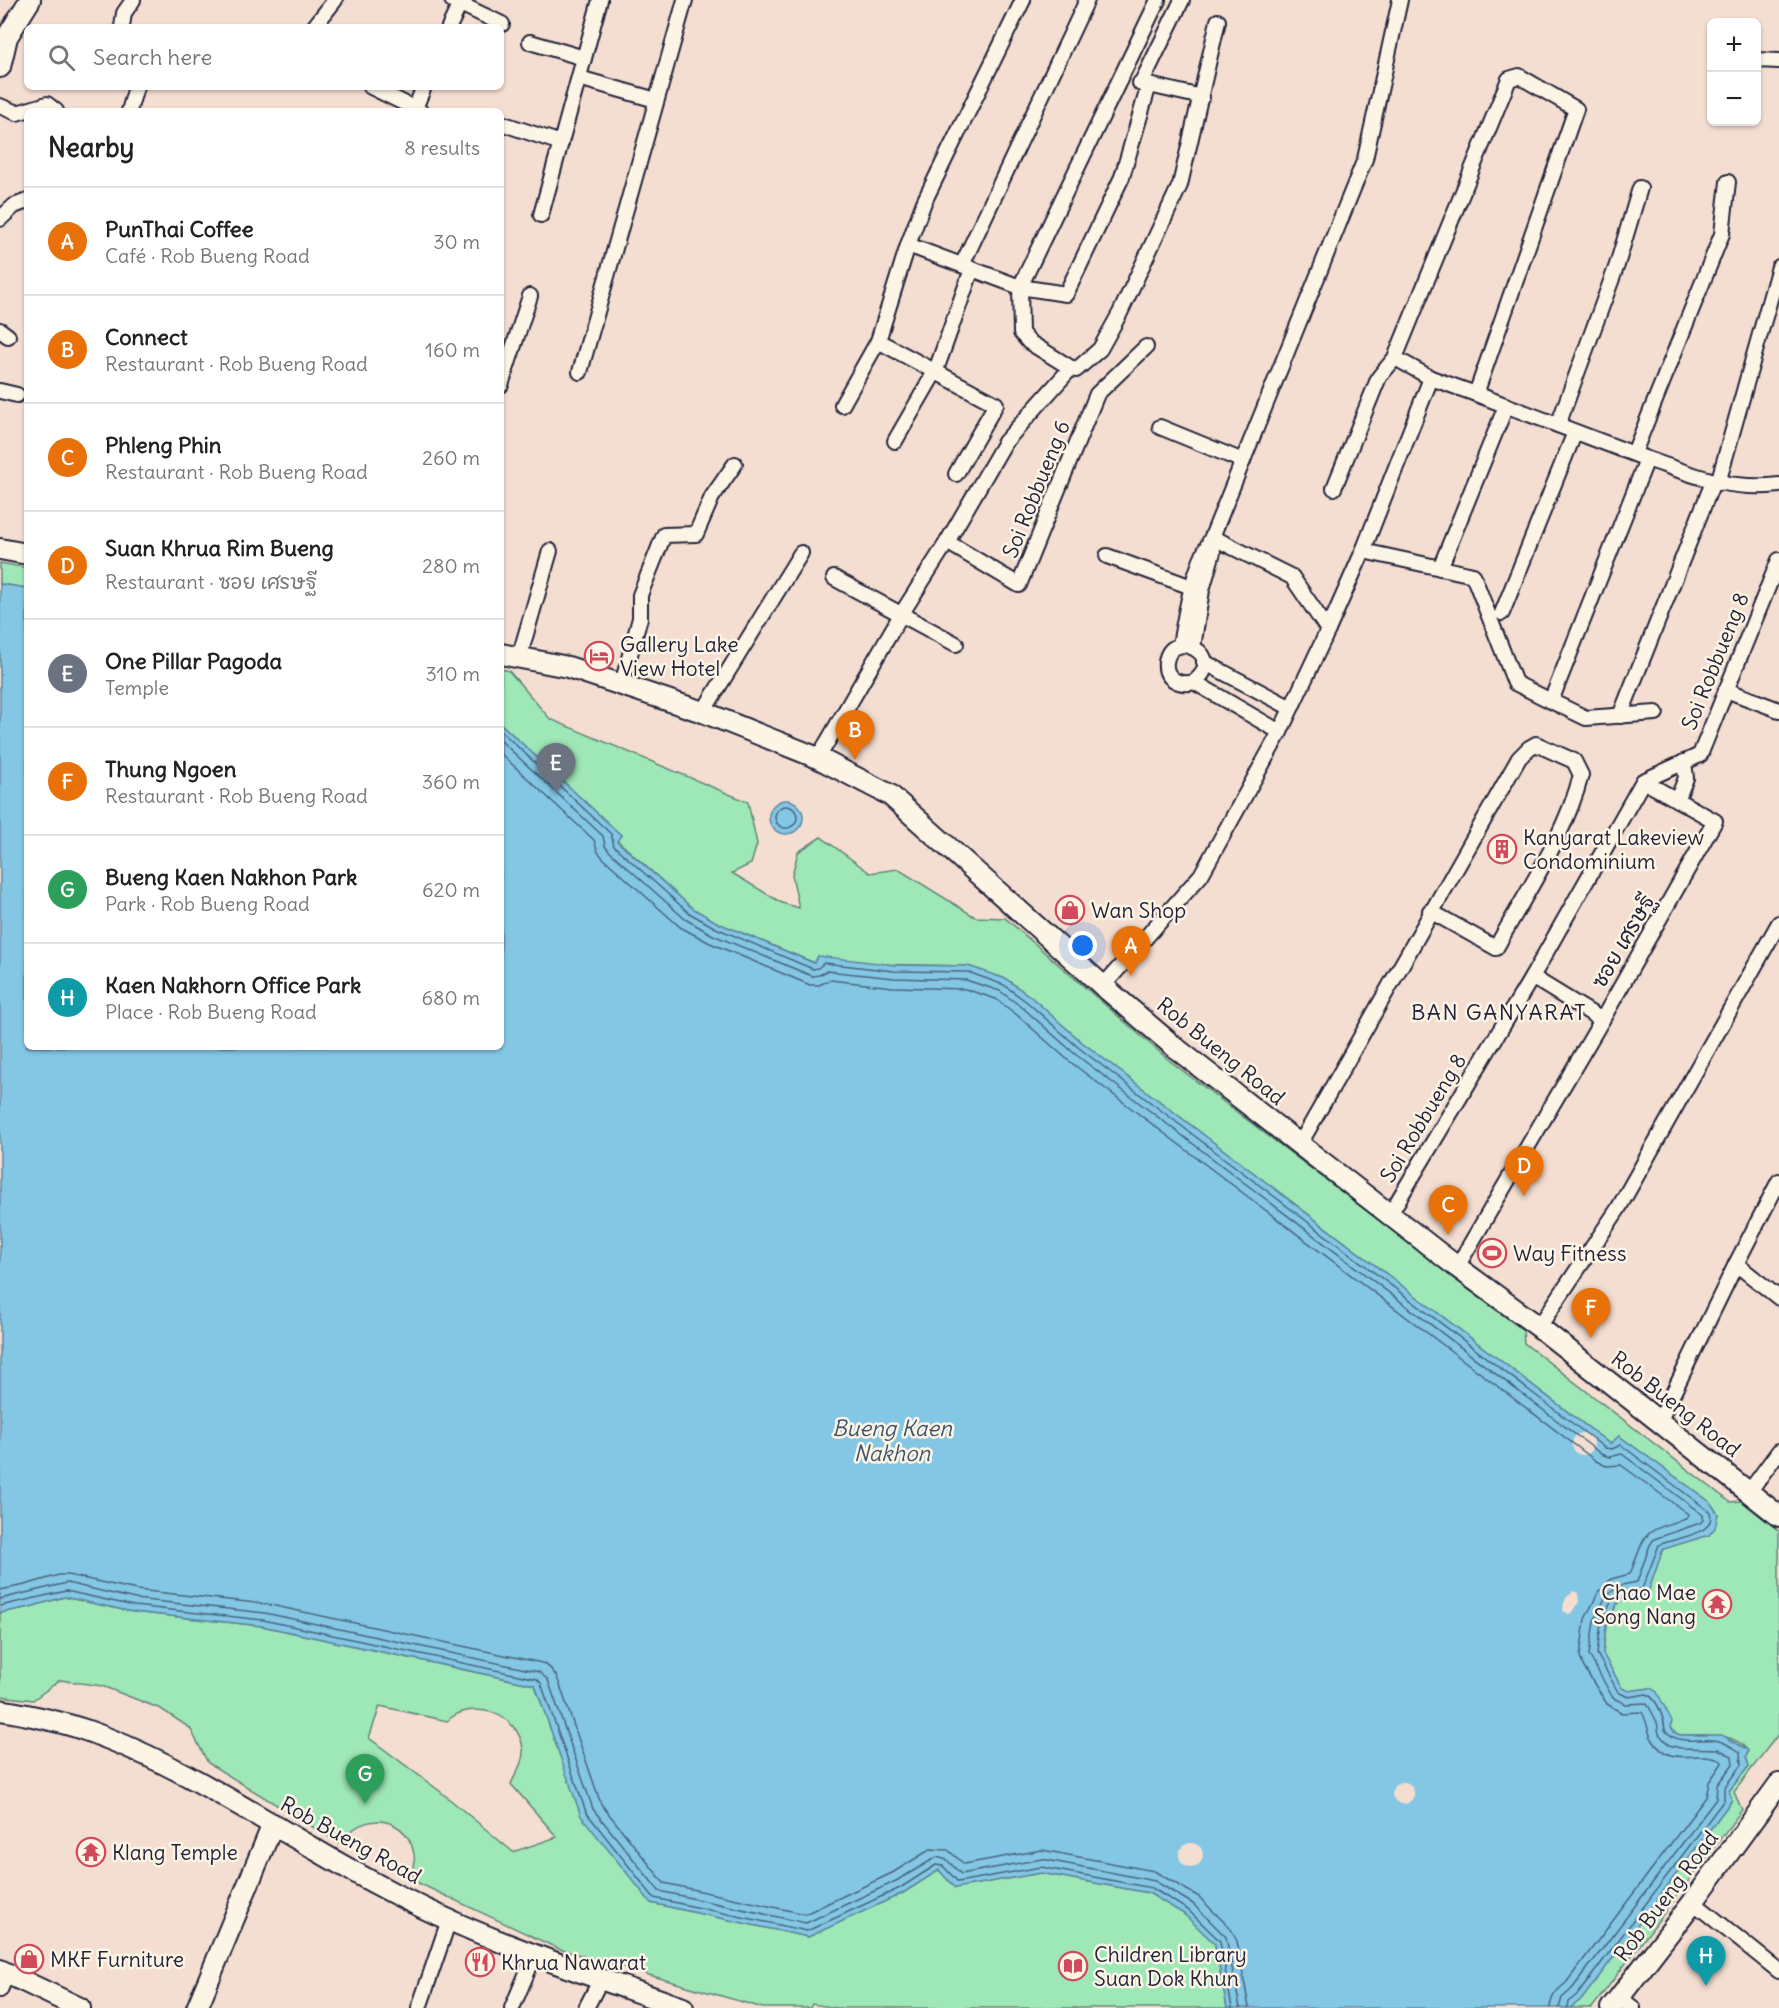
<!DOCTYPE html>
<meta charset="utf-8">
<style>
:root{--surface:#fff;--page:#f2f2f2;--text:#222;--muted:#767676;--line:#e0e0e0;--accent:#d93025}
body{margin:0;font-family:Delius,"Playpen Sans Thai",sans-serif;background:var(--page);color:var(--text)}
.controls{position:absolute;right:18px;top:18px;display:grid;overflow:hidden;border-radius:9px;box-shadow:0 2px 4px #0004}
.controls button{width:54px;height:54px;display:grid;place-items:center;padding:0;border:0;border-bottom:2px solid var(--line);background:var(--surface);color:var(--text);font:30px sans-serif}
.you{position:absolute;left:1083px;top:946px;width:21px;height:21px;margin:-15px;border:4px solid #fff;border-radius:50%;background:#1a73e8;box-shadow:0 0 0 9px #1a73e833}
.badge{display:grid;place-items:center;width:39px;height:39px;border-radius:50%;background:var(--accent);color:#fff;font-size:20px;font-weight:700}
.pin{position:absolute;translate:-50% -50px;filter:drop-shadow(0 2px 3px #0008)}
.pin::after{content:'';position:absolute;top:32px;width:21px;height:18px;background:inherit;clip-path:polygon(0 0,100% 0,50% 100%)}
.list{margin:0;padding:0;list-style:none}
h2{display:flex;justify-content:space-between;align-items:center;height:78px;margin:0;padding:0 24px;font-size:26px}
h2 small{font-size:20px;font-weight:400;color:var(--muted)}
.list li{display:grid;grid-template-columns:39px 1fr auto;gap:18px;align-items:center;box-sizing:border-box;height:108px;padding:0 24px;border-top:2px solid var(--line)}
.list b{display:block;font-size:22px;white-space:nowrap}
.list p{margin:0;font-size:20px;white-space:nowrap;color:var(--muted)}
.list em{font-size:20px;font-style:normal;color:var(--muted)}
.icon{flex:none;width:33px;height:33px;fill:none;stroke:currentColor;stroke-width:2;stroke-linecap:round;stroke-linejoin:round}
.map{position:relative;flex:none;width:1779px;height:2008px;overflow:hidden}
.search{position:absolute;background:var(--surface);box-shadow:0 2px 4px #0004;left:24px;top:24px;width:480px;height:66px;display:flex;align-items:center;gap:15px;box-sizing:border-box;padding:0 21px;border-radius:9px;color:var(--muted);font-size:22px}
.panel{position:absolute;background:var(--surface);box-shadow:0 2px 4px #0004;left:24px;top:108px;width:480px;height:942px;border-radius:9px}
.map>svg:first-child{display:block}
.green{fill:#9ee7b6;stroke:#608478;stroke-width:1.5;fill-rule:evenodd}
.water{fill:#83c7e4;stroke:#5c85a0;stroke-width:1.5}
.pier{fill:#f4ded1}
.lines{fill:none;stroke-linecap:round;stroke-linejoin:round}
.shore{stroke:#49647f;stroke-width:1.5}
.street-casing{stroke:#22223b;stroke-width:18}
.secondary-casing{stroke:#22223b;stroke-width:24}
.street{stroke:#fcf5e5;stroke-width:14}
.secondary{stroke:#fcf5e5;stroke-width:20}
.labels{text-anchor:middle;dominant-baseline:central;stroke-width:5;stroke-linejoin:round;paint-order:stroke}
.street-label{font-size:21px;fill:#22223b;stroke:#fcf5e5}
.poi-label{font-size:21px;fill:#22223b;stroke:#fcf5e5;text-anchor:start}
.neighbourhood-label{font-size:22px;letter-spacing:1.5px;fill:#22223b;stroke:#fcf5e5}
.water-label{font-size:22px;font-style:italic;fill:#3f546e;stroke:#fcf5e5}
</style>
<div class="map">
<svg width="1779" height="2008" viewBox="0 0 1779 2008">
<rect width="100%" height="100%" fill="#f4ded1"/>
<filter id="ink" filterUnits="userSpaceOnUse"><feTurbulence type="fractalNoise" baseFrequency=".0167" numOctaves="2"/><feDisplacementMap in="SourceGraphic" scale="12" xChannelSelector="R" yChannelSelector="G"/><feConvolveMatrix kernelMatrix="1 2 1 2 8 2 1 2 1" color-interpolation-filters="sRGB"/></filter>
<g filter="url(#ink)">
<!-- green -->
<g class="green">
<polygon points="0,563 27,568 27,588 0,584"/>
<path d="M 501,669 L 509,671 L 550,719 L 748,802 L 757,844 L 751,864 L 732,873 L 782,903 L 799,908 L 792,875 L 798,852 L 821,837 L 870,873 L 898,869 L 975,917 L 1005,918 L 1170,1061 L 1523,1330 L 1524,1343 L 1730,1502 L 1742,1501 L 1779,1531 L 1779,1733 L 1734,1792 L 1742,1810 L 1592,2008 L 1570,2008 L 1582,1999 L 1732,1800 L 1729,1791 L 1749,1766 L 1746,1757 L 1748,1752 C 1737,1731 1701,1735 1680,1735 C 1662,1728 1665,1700 1651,1688 L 1628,1691 L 1622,1688 L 1603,1654 L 1606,1625 L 1617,1604 L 1623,1598 L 1647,1595 L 1663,1549 L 1709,1535 L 1718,1514 L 1710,1502 L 1619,1436 L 1610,1444 L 1083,1043 L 1031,997 L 1006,979 L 968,966 L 815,963 L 718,923 L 692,908 L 617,840 L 621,835 L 501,724 Z"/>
<path d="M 64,1597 L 133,1612 L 262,1626 L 535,1685 L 559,1753 L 651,1903 L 808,1937 L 903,1893 L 939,1870 L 955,1888 L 1041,1873 L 1149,1893 L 1184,1914 L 1215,1944 L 1227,2008 L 837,2008 L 812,2004 L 810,2008 L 763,2008 L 559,1949 L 412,1880 C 427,1826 373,1799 339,1843 L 208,1763 L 190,1728 L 161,1709 L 102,1686 L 60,1680 L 33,1700 L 0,1696 L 0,1613 L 30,1607 ZM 380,1706 L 447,1721 C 472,1698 519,1713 523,1749 C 524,1761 516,1773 511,1784 L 557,1837 L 513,1852 L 441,1792 L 369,1738 Z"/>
</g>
<!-- water -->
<g class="water">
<polygon points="0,584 27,588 27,1047 501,1047 501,724 621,835 617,841 692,908 718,923 814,963 818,956 895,965 968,966 1006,979 1031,997 1083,1043 1610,1444 1619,1436 1710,1502 1718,1514 1715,1528 1709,1535 1663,1549 1647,1595 1623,1598 1617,1604 1606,1625 1603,1654 1622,1688 1628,1691 1651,1688 1657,1692 1672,1721 1671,1727 1675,1733 1680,1735 1722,1735 1748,1750 1746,1757 1749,1766 1729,1791 1732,1800 1582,1999 1570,2008 1227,2008 1215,1944 1184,1914 1149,1893 1041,1873 955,1888 939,1870 903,1893 808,1937 651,1903 581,1816 535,1685 262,1626 133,1612 64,1597 30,1607 0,1613"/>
<circle cx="786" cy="817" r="17"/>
</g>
<!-- pier -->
<g class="pier">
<circle cx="1583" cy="1444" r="11"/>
<polygon points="1573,1591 1578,1593 1579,1602 1573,1612 1569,1614 1563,1611 1564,1603 1567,1596"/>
<circle cx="1403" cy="1793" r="11"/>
<circle cx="1191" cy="1855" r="12"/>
</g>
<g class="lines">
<!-- shore -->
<g class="shore">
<path d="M 501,731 L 611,834 L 614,846 L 689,913 L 716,928 L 813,969 L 818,968 L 824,963 L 894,971 L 968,972 L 1004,985 L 1027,1002 L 1079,1048 L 1605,1448 L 1612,1449 L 1621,1445 L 1710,1512 C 1717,1536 1674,1537 1659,1545 L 1642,1589 L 1621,1593 L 1612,1600 L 1601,1623 L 1597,1654 L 1618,1692 L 1628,1697 L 1647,1694 C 1658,1700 1664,1718 1665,1730 C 1680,1748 1700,1736 1719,1741 C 1726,1743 1734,1748 1740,1752 L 1741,1765 L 1724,1788 L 1724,1800 L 1578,1994 L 1568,2002 L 1567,2008"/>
<polyline points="501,741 603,836 605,846 609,851 685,919 713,935 812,976 819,975 827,971 894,978 966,980 1000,991 1023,1008 1075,1054 1601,1454 1609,1457 1622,1454 1703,1515 1703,1520 1700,1523 1654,1539 1650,1545 1637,1582 1617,1586 1606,1596 1594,1621 1589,1655 1613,1698 1626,1704 1647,1703 1657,1722 1659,1734 1669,1745 1680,1748 1718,1749 1732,1756 1733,1764 1717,1785 1716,1799 1572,1989 1562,1998 1559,2008"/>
<path d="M 501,754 L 594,840 L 598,852 L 603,858 L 680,927 L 710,943 L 810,985 L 819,985 L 830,980 L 893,987 L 965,989 L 996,999 L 1017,1015 L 1069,1061 L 1596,1461 L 1606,1466 L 1621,1465 L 1688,1514 L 1686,1519 C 1639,1533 1648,1530 1630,1574 L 1611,1579 L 1598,1593 L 1585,1619 L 1580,1656 L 1583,1666 L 1607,1704 L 1622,1713 L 1642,1712 C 1648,1723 1647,1731 1652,1739 C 1670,1770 1698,1748 1721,1760 L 1722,1763 L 1709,1782 L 1706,1797 L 1566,1983 C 1557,1990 1551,1996 1550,2008"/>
<circle cx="786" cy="817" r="11"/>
<polyline points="0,1590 25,1585 59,1575 68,1575 137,1590 266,1604 542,1663 550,1668 557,1677 601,1804 664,1883 805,1914 892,1873 931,1849 948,1850 964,1864 1042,1850 1154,1871 1199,1897 1231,1929 1237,1941 1249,2008"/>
<polyline points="0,1599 67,1583 135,1599 265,1613 539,1672 548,1680 593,1809 659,1891 806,1923 896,1881 937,1857 947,1860 961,1874 1042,1859 1155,1881 1193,1904 1226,1937 1240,2008"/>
<polyline points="0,1606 66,1591 134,1606 263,1620 537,1679 541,1683 586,1812 654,1898 807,1931 900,1888 936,1865 943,1866 958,1882 1041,1867 1152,1888 1188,1910 1220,1941 1232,2008"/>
</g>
<!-- street casing -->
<g class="street-casing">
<g id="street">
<polyline points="452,0 502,24"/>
<polyline points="1023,0 924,202 908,245 1020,287 1021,333 1029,342 1071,368"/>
<polyline points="122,27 124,13 133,0"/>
<polyline points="314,27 335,0"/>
<polyline points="449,27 460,4"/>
<polyline points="530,42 584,58"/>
<polyline points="1756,60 1779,61"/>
<polyline points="579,78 656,100"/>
<polyline points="1140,83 1202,97"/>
<polyline points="1141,84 1182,0"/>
<polyline points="1149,85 1122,177 1066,294 1020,287 1158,0"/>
<polyline points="371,87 420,111"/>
<polyline points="0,106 17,113 47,104 56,111"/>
<polyline points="415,108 424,87"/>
<polyline points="129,111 136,87"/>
<polyline points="501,123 561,143"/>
<polyline points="541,215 600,0"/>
<polyline points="0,219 14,206 27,201"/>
<polyline points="962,265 1087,0"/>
<polyline points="0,330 8,336"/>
<polyline points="878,341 996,404 956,474"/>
<polyline points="580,372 685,0"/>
<polyline points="501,385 530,296"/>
<polyline points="0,391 17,395"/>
<polyline points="842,405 878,341 908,245"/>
<polyline points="1558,425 1617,265 1640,188"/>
<polyline points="1160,427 1243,461"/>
<polyline points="895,441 936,370 972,269"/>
<polyline points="1634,453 1722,234 1728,182"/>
<path d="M 1647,459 C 1694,475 1728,491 1779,485"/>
<polyline points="1718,483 1779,267"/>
<polyline points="1334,488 1379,377 1395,358 1509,79 1519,76 1576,109 1476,394 1431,378 1395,358"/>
<polyline points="1212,537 1292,577 1328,630"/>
<polyline points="947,542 1019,585 1097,394 1146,347"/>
<polyline points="1363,551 1473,575 1515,683 1551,701 1647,459 1476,394"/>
<polyline points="1107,556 1197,589"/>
<polyline points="1440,568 1506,406"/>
<polyline points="834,578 956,644"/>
<polyline points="1502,613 1575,432"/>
<path d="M 1180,645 C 1187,606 1192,573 1212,537 L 1365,159 L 1400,0"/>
<polyline points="1193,647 1202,590 1213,552 1212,542"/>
<polyline points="519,658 550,551"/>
<polyline points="1204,662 1291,708"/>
<path d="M 1194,682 C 1229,656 1171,626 1166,662 C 1164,679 1180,686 1194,682 L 1280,732"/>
<polyline points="622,684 640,618 640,595 664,535 696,534 712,497 735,464"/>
<polyline points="1726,690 1779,710"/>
<polyline points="1551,701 1586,718 1656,713"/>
<polyline points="703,712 801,553"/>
<polyline points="1620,716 1713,482"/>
<polyline points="818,758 902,613 947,542 1005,442 1071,368 1076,370 1100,349 1120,313 1180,185 1218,21"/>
<polyline points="1677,800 1686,778 1684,762"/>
<polyline points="1532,977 1602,1020"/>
<polyline points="1103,986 1201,875 1280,732 1328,630 1363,551 1431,378"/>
<path d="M 1300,1144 L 1519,758 L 1529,748 L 1536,744 L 1574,761 L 1581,775 C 1565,837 1526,892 1496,948 L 1430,911"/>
<polyline points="1390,1214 1532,977 1643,781 1700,755 1779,560"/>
<polyline points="1736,1264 1779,1298"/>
<polyline points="1457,1267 1602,1020 1715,821 1643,781"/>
<polyline points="1539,1327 1618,1209 1779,923"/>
<polyline points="1659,1422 1736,1264 1779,1181"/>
<polyline points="1749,1492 1779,1451"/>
<polyline points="1693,1902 1779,1971"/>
<polyline points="0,1990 7,1973"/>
<polyline points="1619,1997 1633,2008"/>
<polyline points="419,2008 449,1920"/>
<polyline points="512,2008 535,1954"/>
<polyline points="586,2008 601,1979"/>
</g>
</g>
<!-- secondary casing -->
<g class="secondary-casing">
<g id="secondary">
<polyline points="0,67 7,37 30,0"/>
<polyline points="0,549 27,554"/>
<polyline points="501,654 568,667 703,712 818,758 890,795 1103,986 1177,1049 1457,1267 1539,1327 1779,1516"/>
<path d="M 0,1710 C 30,1715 60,1721 88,1731 C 192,1768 283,1835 380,1886 C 476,1938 581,1972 683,2008"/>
<polyline points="0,1970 80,2008"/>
<polyline points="197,2008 273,1824"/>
<polyline points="1611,2008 1693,1902 1779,1784"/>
</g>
</g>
<!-- street -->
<use href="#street" class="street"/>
<!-- secondary -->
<use href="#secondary" class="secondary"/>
</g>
</g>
<!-- icons -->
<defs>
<g id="hotel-ring" transform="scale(1.5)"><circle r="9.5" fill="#fcf5e5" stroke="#d1495b" stroke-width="1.5"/><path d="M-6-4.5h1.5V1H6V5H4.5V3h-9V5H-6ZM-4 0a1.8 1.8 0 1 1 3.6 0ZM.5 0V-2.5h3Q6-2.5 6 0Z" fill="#d1495b"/></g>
<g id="building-ring" transform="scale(1.5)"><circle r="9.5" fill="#fcf5e5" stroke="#d1495b" stroke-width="1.5"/><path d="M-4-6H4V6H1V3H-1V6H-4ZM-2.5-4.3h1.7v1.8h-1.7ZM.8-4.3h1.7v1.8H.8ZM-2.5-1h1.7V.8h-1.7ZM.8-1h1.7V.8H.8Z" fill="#d1495b"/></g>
<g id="shop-ring" transform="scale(1.5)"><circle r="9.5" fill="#fcf5e5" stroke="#d1495b" stroke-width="1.5"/><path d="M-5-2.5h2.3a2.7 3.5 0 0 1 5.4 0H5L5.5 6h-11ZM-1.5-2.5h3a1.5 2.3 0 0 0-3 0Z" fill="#d1495b"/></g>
<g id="stadium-ring" transform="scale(1.5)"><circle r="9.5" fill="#fcf5e5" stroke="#d1495b" stroke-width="1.5"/><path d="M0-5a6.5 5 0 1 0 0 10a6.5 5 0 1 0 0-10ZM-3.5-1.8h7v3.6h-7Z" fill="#d1495b"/></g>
<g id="temple-ring" transform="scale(1.5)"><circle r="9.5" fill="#fcf5e5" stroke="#d1495b" stroke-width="1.5"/><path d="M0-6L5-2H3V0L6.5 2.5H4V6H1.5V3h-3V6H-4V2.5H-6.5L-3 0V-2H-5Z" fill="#d1495b"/></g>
<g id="restaurant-ring" transform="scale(1.5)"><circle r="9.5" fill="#fcf5e5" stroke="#d1495b" stroke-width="1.5"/><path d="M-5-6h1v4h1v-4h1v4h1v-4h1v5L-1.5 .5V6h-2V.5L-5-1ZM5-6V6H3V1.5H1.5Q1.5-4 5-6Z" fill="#d1495b"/></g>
<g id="library-ring" transform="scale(1.5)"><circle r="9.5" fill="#fcf5e5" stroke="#d1495b" stroke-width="1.5"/><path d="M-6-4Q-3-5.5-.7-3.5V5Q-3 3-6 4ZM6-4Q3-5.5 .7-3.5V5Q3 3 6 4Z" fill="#d1495b"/></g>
</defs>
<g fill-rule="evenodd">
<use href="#hotel-ring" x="599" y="656"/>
<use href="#building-ring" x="1502" y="849"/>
<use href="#shop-ring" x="1070" y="910"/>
<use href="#stadium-ring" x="1492" y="1253"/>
<use href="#temple-ring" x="1717" y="1604"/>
<use href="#temple-ring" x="91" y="1852"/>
<use href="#shop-ring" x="29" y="1959"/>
<use href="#restaurant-ring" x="480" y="1962"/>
<use href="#library-ring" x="1073" y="1966"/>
</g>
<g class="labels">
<!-- street labels -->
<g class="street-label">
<text transform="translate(1036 489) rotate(-68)">Soi Robbueng 6</text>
<text transform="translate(1715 661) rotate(-68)">Soi Robbueng 8</text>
<text transform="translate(1623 941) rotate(-60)">ซอย เศรษฐี</text>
<text transform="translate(1221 1051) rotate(39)">Rob Bueng Road</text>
<text transform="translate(1423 1118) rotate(-59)">Soi Robbueng 8</text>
<text transform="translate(1676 1404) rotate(38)">Rob Bueng Road</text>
<text transform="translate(351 1840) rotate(29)">Rob Bueng Road</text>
<text transform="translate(1666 1896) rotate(-53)">Rob Bueng Road</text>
</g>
<!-- poi labels -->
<g class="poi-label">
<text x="620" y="644">Gallery Lake<tspan x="620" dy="24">View Hotel</tspan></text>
<text x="1523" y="837">Kanyarat Lakeview<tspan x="1523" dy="24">Condominium</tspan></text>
<text x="1091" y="910">Wan Shop</text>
<text x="1513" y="1253">Way Fitness</text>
<text x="1696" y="1592" text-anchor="end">Chao Mae<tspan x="1696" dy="24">Song Nang</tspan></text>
<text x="112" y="1852">Klang Temple</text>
<text x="1094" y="1954">Children Library<tspan x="1094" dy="24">Suan Dok Khun</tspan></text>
<text x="50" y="1959">MKF Furniture</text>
<text x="501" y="1962">Khrua Nawarat</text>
</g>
<!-- neighbourhood labels -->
<g class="neighbourhood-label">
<text x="1499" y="1012">BAN GANYARAT</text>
</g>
<!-- water labels -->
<g class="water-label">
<text x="892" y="1428">Bueng Kaen<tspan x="892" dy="25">Nakhon</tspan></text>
</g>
</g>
</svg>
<div class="controls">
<button>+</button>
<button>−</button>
</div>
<div class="you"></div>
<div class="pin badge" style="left:1131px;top:976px;background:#e8710a">A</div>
<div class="pin badge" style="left:855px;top:760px;background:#e8710a">B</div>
<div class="pin badge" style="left:1448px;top:1235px;background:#e8710a">C</div>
<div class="pin badge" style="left:1524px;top:1196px;background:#e8710a">D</div>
<div class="pin badge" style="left:556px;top:793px;background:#6b7280">E</div>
<div class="pin badge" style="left:1591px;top:1338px;background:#e8710a">F</div>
<div class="pin badge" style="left:365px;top:1804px;background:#2e9e5b">G</div>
<div class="pin badge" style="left:1706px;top:1986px;background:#0f9aa8">H</div>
<div class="search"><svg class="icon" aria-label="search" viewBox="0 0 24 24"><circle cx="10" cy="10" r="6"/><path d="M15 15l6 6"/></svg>Search here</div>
<section class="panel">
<h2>Nearby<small>8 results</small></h2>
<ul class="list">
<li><span class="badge" style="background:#e8710a">A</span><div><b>PunThai Coffee</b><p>Café · Rob Bueng Road</p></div><em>30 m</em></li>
<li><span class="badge" style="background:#e8710a">B</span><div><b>Connect</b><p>Restaurant · Rob Bueng Road</p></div><em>160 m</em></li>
<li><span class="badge" style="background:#e8710a">C</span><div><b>Phleng Phin</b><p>Restaurant · Rob Bueng Road</p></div><em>260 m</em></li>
<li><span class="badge" style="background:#e8710a">D</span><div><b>Suan Khrua Rim Bueng</b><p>Restaurant · ซอย เศรษฐี</p></div><em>280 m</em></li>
<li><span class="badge" style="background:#6b7280">E</span><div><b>One Pillar Pagoda</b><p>Temple</p></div><em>310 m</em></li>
<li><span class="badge" style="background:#e8710a">F</span><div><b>Thung Ngoen</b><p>Restaurant · Rob Bueng Road</p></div><em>360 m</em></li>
<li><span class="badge" style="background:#2e9e5b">G</span><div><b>Bueng Kaen Nakhon Park</b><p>Park · Rob Bueng Road</p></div><em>620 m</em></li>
<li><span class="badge" style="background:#0f9aa8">H</span><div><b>Kaen Nakhorn Office Park</b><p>Place · Rob Bueng Road</p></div><em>680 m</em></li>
</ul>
</section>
</div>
